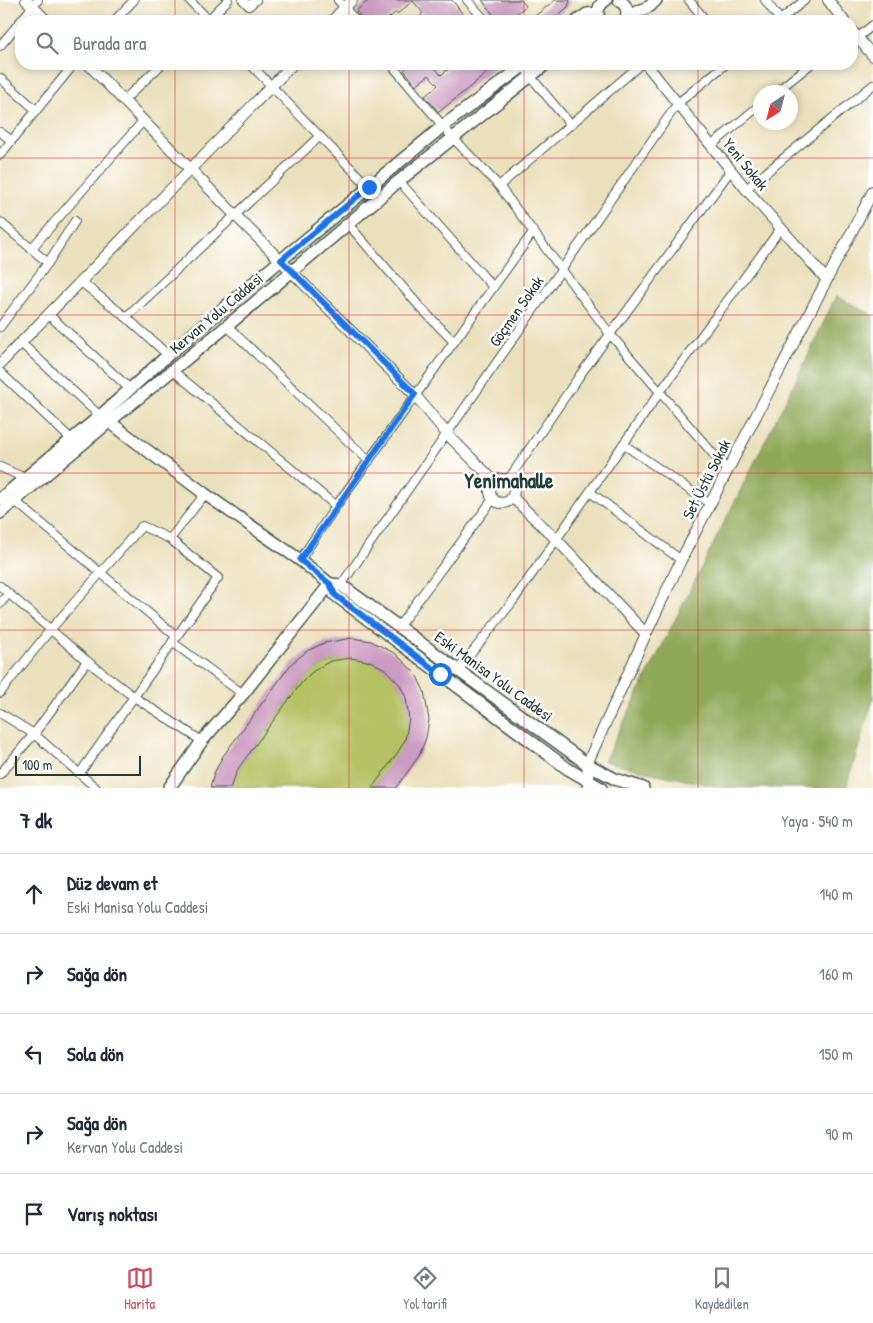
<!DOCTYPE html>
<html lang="tr">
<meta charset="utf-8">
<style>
:root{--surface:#fff;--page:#f2f2f3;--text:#1f2937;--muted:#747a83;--line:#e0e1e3;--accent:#d1495b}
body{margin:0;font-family:"Patrick Hand",sans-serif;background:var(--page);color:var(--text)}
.compass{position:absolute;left:753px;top:85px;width:45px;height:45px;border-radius:50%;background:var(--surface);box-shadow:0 2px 8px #0003;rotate:216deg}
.scale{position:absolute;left:15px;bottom:12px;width:126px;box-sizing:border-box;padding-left:5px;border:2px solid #1f3d34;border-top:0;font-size:14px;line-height:18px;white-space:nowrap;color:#1f3d34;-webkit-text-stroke:4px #fff;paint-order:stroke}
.stop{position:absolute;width:15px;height:15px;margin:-11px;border:4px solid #1a73e8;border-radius:50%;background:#fff}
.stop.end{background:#1a73e8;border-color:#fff;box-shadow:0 1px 5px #0008}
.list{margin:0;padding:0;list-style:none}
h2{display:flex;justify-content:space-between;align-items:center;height:65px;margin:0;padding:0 20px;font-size:21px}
h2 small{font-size:16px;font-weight:400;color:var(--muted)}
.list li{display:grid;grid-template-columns:32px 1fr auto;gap:15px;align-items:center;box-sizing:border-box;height:80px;padding:0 20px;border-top:1px solid var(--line)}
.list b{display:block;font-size:19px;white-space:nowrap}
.list p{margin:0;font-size:16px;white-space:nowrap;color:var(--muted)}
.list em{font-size:16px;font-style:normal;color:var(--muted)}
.icon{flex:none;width:28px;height:28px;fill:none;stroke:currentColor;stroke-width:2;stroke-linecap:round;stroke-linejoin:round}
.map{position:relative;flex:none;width:873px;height:788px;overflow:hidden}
.search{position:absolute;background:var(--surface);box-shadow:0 2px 8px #0003;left:15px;right:15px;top:15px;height:55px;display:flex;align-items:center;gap:12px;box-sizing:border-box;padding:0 18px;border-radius:20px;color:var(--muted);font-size:19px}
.sheet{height:465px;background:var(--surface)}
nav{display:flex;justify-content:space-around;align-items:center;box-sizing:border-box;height:70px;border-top:1px solid var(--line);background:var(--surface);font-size:14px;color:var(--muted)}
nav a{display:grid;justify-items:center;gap:2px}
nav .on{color:var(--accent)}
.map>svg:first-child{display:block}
.green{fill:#b5c163;stroke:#6a7f4c}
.forest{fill:#90a759;stroke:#587246}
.building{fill:#cc9bc2}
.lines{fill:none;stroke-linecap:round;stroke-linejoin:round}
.minor-casing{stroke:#3e5548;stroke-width:10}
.tertiary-casing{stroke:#3e5548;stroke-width:12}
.secondary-casing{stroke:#3e5548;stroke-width:14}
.minor{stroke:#fff;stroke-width:8}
.tertiary{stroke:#fff;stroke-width:10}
.secondary{stroke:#fff;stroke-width:11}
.route{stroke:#1a73e8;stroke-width:6}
.grid{fill:none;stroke:#d62828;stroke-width:1;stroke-opacity:0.55}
.labels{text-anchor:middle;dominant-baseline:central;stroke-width:5;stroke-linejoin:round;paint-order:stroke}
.street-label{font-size:16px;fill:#1f3d34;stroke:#fff}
.district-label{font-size:21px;font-weight:bold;fill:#1f3d34;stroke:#fff}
</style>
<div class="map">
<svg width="873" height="788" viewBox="0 0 873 788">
<rect width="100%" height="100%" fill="#fff"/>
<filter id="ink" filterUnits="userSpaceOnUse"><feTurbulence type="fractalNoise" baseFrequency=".02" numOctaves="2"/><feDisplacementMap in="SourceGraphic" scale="10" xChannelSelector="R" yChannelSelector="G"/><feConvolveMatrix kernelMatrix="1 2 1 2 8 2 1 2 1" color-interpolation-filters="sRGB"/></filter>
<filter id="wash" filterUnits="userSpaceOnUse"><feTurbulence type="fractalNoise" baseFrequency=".0096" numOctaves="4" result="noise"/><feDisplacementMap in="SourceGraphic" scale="20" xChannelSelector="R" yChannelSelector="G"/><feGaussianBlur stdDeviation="1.12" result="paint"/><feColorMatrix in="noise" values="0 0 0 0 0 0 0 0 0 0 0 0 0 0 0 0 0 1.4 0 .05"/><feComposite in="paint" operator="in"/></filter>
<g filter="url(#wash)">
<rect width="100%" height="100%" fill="#ebe0bc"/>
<!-- green -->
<path class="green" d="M 351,658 C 359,659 367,660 374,663 C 403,676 417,711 405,740 C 397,758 383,773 372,788 L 230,788 L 239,767 L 302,682 C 317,666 330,660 351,658 Z"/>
<!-- forest -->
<polygon class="forest" points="836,296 873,315 873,700 846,788 725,788 656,774 604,761 803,366"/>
<g id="blocks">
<!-- building -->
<g class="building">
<polygon points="369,0 452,0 468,21 426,21 421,15 423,13 413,1 397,14 396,12 385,21 364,21 356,11"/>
<polygon points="482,0 521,0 526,6 507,21 498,21"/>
<polygon points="555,0 570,0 568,7 551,21 529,21"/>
<polygon points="412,64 432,64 441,75 455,64 498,64 439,112 425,96 438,85 429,75 416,85 404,70"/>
<polygon points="352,638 371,641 396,654 416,674 424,691 429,720 426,738 419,756 396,788 372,788 398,752 405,740 409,719 406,698 400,685 385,669 372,662 351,658 330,661 312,672 302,682 239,767 230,788 210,788 214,773 223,756 292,663 307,651 324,643"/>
</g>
</g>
</g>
<g filter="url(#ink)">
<use href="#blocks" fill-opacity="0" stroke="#3e5548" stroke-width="1"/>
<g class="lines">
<!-- minor casing -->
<g class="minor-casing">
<g id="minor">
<polyline points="189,0 210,21"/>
<polyline points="243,0 249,6 256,0"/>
<polyline points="338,0 356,21"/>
<polyline points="467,0 486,21"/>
<polyline points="689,0 706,21"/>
<polyline points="765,0 780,20"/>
<polyline points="114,21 134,0"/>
<polyline points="207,21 228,0"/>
<polyline points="779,21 805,0"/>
<polyline points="857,38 873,25"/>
<polyline points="0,46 38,0"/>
<polyline points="250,64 369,187"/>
<polyline points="391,64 452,137 499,186 610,334 727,470"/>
<polyline points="523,64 531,77 570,124"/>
<polyline points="0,78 36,110"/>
<polyline points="776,92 811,64"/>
<polyline points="124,100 162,64"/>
<polyline points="0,132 11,140"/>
<polyline points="712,145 760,105"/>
<polyline points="0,155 74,64"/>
<polyline points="399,181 493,287"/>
<polyline points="499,186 641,64"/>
<polyline points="746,189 873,85"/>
<polyline points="0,222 48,263 75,221"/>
<polyline points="348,224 420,307 454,342"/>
<polyline points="31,249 143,121"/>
<polyline points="81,282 126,317 168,355"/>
<polyline points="49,315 130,389"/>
<polyline points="126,317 320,136"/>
<polyline points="227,326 369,461"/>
<polyline points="0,327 48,263"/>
<polyline points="21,343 100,416"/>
<polyline points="172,370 336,506"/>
<polyline points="0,372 71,439"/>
<polyline points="623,444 710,504"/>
<polyline points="0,467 25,478"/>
<polyline points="508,480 580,375 731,170"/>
<polyline points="590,492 681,560"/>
<polyline points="15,501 177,637"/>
<polyline points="170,539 205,494"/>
<polyline points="300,560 336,506 533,232"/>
<polyline points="341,585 678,103 726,64"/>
<polyline points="0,586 87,661 134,697 202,741"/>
<polyline points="0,604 8,594"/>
<polyline points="399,626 493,499"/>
<polyline points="172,642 243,694"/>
<polyline points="458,670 513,601 660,392 781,228"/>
<polyline points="0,693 50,630 142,526 170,539 218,578 80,773"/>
<polyline points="0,713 34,734 96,788"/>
<polyline points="0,774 34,734 87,661"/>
</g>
</g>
<!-- tertiary casing -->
<g class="tertiary-casing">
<g id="tertiary">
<polyline points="26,0 47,21"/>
<polyline points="828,0 844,21"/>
<polyline points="332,21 352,0"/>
<polyline points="852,31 873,56"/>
<polyline points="88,64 235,215 415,395 447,434 494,481"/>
<polyline points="646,64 746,189 827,280"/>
<polyline points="0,364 293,64"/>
<circle cx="502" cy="491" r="12"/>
<polyline points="512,497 557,540 646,634"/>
<polyline points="587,788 589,782 587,764 646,634 681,560 873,191"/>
</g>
</g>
<!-- secondary casing -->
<g class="secondary-casing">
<g id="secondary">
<path d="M 619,0 C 627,5 629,12 625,21"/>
<polyline points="627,17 650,6 656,0"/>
<polyline points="577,21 587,14 598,13"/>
<path d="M 600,21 C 596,13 598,5 606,0"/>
<polyline points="103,417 205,494 300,560 330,584 335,595 568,769 601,788"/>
<polyline points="0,499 100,416 168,355 281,260 443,126 526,64"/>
<polyline points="0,513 110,421 227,326 399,181 546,64"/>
<polyline points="330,584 341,585 587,764 615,779 643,788"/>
<polyline points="169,788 202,741 243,694 330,584"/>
</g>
</g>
<!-- minor -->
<use href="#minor" class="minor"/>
<!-- tertiary -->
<use href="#tertiary" class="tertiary"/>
<!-- secondary -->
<use href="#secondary" class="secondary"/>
</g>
</g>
<g class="lines" filter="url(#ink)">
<!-- route -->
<polyline class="route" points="369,187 281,260 415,394 300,560 330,584 335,595 440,674"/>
</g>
<!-- grid -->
<path class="grid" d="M 175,0 L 175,21M 349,0 L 349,21M 524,0 L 524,21M 698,0 L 698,21M 175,64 L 175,788M 349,64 L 349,788M 524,64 L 524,788M 698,64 L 698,788M 0,158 L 873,158M 0,315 L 873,315M 0,473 L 873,473M 0,630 L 873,630"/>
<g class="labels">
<!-- street labels -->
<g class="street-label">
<text transform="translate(746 164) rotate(51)">Yeni Sokak</text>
<text transform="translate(516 311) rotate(-55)">Göçmen Sokak</text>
<text transform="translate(216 313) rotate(-40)">Kervan Yolu Caddesi</text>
<text transform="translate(706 479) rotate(-63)">Set Üstü Sokak</text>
<text transform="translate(494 676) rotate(36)">Eski Manisa Yolu Caddesi</text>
</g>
<!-- district labels -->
<g class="district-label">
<text x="509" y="480">Yenimahalle</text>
</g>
</g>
</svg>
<svg class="compass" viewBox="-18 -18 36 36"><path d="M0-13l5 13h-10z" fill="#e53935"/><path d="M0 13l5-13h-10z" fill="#747a83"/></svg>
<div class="scale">100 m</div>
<div class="stop" style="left:440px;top:674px"></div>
<div class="stop end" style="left:369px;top:187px"></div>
<div class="search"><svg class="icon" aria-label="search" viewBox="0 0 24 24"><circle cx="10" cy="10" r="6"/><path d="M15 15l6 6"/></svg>Burada ara</div>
</div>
<section class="sheet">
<h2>7 dk<small>Yaya · 540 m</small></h2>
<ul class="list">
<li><svg class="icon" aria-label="ahead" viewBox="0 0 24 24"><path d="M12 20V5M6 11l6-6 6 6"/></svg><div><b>Düz devam et</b><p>Eski Manisa Yolu Caddesi</p></div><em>140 m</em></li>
<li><svg class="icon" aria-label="right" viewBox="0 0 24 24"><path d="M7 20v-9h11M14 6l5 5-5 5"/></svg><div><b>Sağa dön</b></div><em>160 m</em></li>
<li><svg class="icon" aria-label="left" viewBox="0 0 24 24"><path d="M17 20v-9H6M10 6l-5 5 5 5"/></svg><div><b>Sola dön</b></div><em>150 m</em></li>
<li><svg class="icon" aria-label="right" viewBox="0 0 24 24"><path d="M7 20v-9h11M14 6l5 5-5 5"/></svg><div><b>Sağa dön</b><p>Kervan Yolu Caddesi</p></div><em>90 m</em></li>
<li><svg class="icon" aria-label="arrive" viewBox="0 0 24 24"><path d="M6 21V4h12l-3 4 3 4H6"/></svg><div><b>Varış noktası</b></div></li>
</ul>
</section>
<nav>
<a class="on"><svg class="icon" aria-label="map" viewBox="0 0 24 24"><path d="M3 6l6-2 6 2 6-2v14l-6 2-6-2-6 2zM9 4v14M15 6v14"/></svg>Harita</a>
<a><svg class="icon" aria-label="directions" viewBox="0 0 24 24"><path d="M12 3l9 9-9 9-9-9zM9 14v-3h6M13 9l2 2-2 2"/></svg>Yol tarifi</a>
<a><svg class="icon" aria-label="saved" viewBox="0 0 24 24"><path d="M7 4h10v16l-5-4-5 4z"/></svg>Kaydedilen</a>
</nav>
